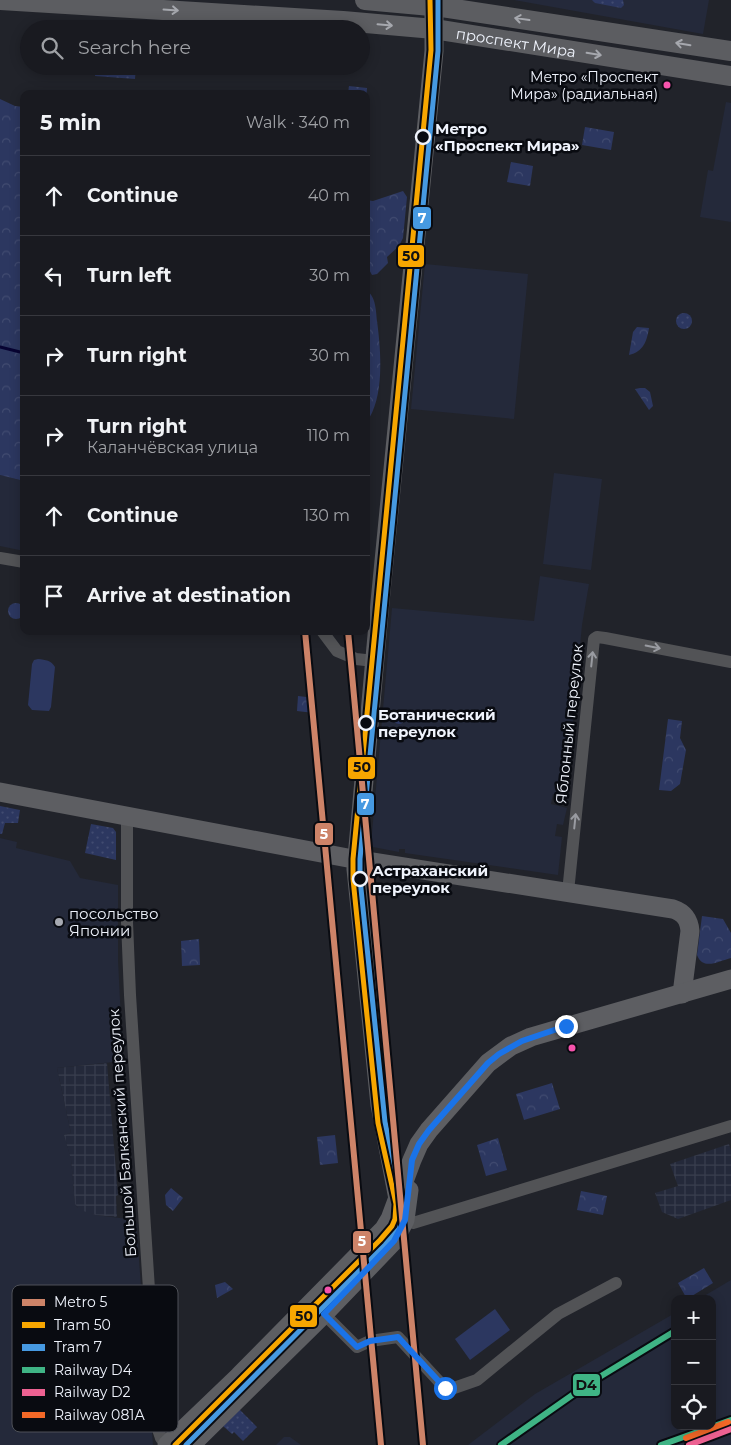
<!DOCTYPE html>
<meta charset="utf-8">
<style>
:root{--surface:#191a20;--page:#222329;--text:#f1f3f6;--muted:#9fa1a5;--line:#37383e}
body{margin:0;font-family:Montserrat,sans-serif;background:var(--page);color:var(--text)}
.controls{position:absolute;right:15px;bottom:15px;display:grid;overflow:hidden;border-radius:10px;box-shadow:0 2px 12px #0003}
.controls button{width:45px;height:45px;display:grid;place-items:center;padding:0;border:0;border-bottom:1px solid var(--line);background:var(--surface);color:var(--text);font:25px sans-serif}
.stop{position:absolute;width:15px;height:15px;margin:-11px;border:4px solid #1a73e8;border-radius:50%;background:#fff}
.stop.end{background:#1a73e8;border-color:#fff;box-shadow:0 1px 5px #0008}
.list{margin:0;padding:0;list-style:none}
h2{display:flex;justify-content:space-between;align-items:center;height:65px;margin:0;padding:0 20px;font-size:21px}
h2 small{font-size:16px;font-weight:400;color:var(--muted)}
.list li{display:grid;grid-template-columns:32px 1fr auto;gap:15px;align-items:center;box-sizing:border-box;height:80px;padding:0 20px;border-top:1px solid var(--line)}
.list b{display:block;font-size:19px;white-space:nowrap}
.list p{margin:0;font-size:16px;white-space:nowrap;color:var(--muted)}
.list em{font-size:16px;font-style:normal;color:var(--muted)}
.icon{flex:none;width:28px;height:28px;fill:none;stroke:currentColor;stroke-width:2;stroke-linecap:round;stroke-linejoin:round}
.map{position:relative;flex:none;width:731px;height:1445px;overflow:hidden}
.search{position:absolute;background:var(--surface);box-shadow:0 2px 12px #0003;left:20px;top:20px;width:350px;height:55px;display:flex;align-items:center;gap:12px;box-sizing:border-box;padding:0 18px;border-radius:28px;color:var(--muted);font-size:19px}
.panel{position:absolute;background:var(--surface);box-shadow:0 2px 12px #0003;left:20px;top:90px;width:350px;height:545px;border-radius:10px}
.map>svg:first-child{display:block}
.built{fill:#24293a}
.industrial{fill:url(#industrial-grid)}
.grass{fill:url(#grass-dots)}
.forest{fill:url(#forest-crowns)}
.pitch{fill:#2c3760}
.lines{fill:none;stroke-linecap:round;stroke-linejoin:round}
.stream{stroke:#070332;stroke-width:3}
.street{stroke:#525356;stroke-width:12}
.secondary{stroke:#5d5e62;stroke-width:19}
.primary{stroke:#5c5d61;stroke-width:20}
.rail-1-casing{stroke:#090b11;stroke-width:10}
.rail-2-casing{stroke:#090b11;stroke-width:10}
.rail-3-casing{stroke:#090b11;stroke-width:10}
.rail-1{stroke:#3fb485;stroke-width:6}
.rail-2{stroke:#ed6192;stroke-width:6}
.rail-3{stroke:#f36827;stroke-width:6}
.tram-1-casing{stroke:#090b11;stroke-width:9}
.tram-2-casing{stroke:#090b11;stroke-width:9}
.tram-1{stroke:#f7a600;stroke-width:5}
.tram-2{stroke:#4699e1;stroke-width:5}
.metro-1-casing{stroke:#090b11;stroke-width:10}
.metro-1{stroke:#cd8368;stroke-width:6}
.oneway{stroke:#a6a8ae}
.oneway2{stroke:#999ba1}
.route{stroke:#1a73e8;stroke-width:6}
.bus-dot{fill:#f653ac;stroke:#090b11;stroke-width:2}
.stop-dot{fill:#090b11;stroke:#eff3fc;stroke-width:2.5}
.poi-dot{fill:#a7aab2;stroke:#090b11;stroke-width:2}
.labels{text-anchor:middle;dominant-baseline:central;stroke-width:5;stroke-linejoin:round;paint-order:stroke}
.bus-label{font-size:14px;fill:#eff3fc;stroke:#090b11;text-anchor:end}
.street-label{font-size:15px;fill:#eff3fc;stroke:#090b11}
.stop-label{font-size:15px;font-weight:bold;fill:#eff3fc;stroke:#090b11;text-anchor:start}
.poi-label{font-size:15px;fill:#eff3fc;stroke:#090b11;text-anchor:start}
.key{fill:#090b11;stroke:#4e5158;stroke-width:1}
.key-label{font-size:14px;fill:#eff3fc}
.line-badge{stroke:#090b11;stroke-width:2}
.badge-label{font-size:14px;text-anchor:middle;font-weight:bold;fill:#fff}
.pale-badge-label{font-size:14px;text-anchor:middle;font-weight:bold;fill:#111}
</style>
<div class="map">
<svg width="731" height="1445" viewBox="0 0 731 1445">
<defs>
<pattern id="industrial-grid" width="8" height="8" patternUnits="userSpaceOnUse" patternTransform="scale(1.25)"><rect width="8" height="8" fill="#24293a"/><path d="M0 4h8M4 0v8" fill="none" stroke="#393e4e"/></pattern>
<pattern id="grass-dots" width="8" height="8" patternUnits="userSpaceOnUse" patternTransform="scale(1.25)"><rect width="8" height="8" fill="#2c3760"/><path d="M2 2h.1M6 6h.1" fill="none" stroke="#414b70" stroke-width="1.8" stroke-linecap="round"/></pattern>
<pattern id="forest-crowns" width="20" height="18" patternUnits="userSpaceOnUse" patternTransform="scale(1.25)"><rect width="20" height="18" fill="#2c3760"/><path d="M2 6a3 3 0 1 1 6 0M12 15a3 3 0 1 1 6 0" fill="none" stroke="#414b70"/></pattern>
</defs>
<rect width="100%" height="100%" fill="#21232a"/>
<!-- built -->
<g class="built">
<polygon points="514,0 709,0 703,34"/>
<polygon points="726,102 731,103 731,222 700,217 708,170 713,171"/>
<polygon points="425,264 528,274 514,419 411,409"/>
<polygon points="554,473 602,479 591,570 543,564"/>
<polygon points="0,475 24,481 24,551 0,546"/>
<polygon points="540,576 589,584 582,625 566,795 553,794 551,804 567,808 563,825 557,824 555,836 562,837 558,875 405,853 405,849 399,849 399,852 373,847 371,844 392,608 534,621"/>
<polygon points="0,838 17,842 16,848 70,861 80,878 118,885 118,960 123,1061 57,1068 71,1133 64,1135 71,1158 75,1203 77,1207 96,1215 136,1220 153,1445 0,1445"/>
<polygon points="731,1280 731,1445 468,1445 535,1394 675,1313 675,1426 712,1426 712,1299 699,1299"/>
<polygon points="284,1437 290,1437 301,1445 276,1445"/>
</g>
<!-- industrial -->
<g class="industrial">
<polygon points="107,1063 118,1195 116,1196 117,1217 96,1215 80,1210 75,1204 71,1159 64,1135 71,1133 57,1068"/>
<polygon points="729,1144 731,1151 731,1200 678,1219 662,1212 655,1193 678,1186 670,1164"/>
</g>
<!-- grass -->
<g class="grass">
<polygon points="592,0 623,0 624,5 621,8 595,3"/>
<polygon points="96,66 136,66 135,79 95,76"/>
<polygon points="349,86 367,88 366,101 366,94 348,94"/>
<circle cx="684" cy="321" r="8"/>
<circle cx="399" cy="718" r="6"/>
<polygon points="0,806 20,810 18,823 5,823 2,834 0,834"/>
<polygon points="91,824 113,828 116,832 116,860 85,853"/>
<polygon points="239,1409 257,1427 243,1441 234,1432 232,1434 223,1426"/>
</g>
<!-- forest -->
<g class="forest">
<polygon points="0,99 15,106 24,107 24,481 0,475"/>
<polygon points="585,127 614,132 611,150 582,145"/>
<polygon points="511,162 533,166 530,186 507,182"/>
<polygon points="403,191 407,197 403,238 399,246 387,257 388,263 377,274 372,275 366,264 366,200 373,201"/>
<path d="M 366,290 C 376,296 376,311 377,321 C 381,351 385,398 366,423 Z"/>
<path d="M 637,327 L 649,328 C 647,341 643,352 629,355 L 633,332 Z"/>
<polygon points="640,388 645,388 650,392 653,406 649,410 635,389"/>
<circle cx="16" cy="611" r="8"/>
<polygon points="298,696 315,698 314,713 297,711"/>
<polygon points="668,719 682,721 680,738 686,750 680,784 671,791 659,790"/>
<path d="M 702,916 L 723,919 L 731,933 L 731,958 C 719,961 703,971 697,955 Z"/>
<polygon points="199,939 200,965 182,966 181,941"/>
<polygon points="552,1083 560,1109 524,1120 516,1094"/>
<polygon points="335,1135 338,1163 320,1165 317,1137"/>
<polygon points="498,1138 507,1170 486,1176 477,1145"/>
<polygon points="171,1188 183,1198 173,1211 166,1205 165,1195"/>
<polygon points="581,1191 607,1196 603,1215 577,1210"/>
<polygon points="704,1268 713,1283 687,1299 678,1283"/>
<polygon points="225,1282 233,1289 217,1298 215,1285"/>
</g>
<!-- pitch -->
<g class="pitch">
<path d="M 38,659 C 46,660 51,660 55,667 L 51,707 L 49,711 L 32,710 L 28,705 L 32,664 L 34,660 Z"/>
<polygon points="495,1309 510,1330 470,1360 455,1339"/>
</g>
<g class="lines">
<!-- stream -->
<polyline class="stream" points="0,347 24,353"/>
<!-- street -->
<g class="street">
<polyline points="0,558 24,562"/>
<polyline points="322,631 337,651 356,659 374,661"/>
<polyline points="127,816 127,922 130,995 158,1429 161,1438 166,1445"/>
<polyline points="568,892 594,639 597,637 605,638 731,662"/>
<polyline points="401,1214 405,1220 413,1223 731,1126"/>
<polyline points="324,1314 357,1347 370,1341 398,1337 445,1388 454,1388 477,1380 558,1314 616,1283"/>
</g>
<!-- secondary -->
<g class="secondary">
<path d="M 0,792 L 353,859 L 673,909 C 685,913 689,920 690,931 L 682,994"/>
<polyline points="398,1199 380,1105 356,869 380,602 434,51 434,0"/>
<polyline points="167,1445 239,1376 384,1229 390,1219 412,1160 419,1144 429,1130 488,1063 511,1046 531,1037 731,979"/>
<polyline points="191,1445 324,1314 394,1241 405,1220 409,1190"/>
</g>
<!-- primary -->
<g class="primary">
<path id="s1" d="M 0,0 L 343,21 L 434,29 L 731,76"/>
<polyline points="365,0 442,7 731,51"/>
</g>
<!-- rail-1 casing -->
<g class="rail-1-casing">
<g id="rail-1">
<polyline points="501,1445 588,1384 675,1331"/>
<polyline points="661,1445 731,1420"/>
</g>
</g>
<!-- rail-2 casing -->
<g class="rail-2-casing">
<polyline id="rail-2" points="689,1445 731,1429"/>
</g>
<!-- rail-3 casing -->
<g class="rail-3-casing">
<polyline id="rail-3" points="686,1438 728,1422"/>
</g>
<!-- rail-1 -->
<use href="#rail-1" class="rail-1"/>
<!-- rail-2 -->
<use href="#rail-2" class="rail-2"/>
<!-- rail-3 -->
<use href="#rail-3" class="rail-3"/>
<!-- tram-1 casing -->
<g class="tram-1-casing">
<polyline id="tram-1" points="175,1445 380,1240 392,1226 395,1219 396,1204 378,1123 353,879 353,859 431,50 430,0"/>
</g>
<!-- tram-2 casing -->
<g class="tram-2-casing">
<polyline id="tram-2" points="186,1445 385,1245 399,1229 402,1220 403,1204 385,1122 360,879 360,859 438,51 438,0"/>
</g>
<!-- tram-1 -->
<use href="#tram-1" class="tram-1"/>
<!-- tram-2 -->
<use href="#tram-2" class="tram-2"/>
<!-- metro-1 casing -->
<g class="metro-1-casing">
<g id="metro-1">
<polyline points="305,631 381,1445"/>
<polyline points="348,631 423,1445"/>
</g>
</g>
<!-- metro-1 -->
<use href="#metro-1" class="metro-1"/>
</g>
<!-- one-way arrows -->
<defs><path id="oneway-shaft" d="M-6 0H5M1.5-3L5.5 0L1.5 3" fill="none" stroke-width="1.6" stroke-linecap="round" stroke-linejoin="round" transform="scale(1.25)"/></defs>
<g class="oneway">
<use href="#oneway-shaft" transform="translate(171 10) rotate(4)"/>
<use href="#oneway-shaft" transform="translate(522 19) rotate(-172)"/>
<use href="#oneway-shaft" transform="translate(385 25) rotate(5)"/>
<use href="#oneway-shaft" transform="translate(683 44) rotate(-171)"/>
<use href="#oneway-shaft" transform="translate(594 54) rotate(9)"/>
</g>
<g class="oneway2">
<use href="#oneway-shaft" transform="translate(653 647) rotate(11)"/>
<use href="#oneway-shaft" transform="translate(592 659) rotate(-84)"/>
<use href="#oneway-shaft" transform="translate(575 821) rotate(-84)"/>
</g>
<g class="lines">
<!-- route -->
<polyline class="route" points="445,1388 398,1337 370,1341 357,1347 324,1314 394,1241 405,1220 412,1160 419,1144 429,1130 488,1063 499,1054 522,1041 566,1026"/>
</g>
<!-- markers -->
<g class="bus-dot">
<circle cx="667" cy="85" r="4.5"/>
<circle cx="572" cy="1048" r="4.5"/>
<circle cx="328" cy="1290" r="4.5"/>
</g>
<g class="stop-dot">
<circle cx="423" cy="137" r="7"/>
<circle cx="366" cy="723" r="7"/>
<circle cx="360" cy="879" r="7"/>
</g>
<circle class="poi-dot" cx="59" cy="922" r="5"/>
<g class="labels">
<!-- bus labels -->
<g class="bus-label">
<text x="658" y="77">Метро «Проспект<tspan x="658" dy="17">Мира» (радиальная)</tspan></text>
</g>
<!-- street labels -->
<g class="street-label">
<text stroke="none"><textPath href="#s1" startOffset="518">проспект Мира</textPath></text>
<text transform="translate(569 724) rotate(-84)">Яблонный переулок</text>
<text transform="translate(122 1133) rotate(-94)">Большой Балканский переулок</text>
</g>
<!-- stop labels -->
<g class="stop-label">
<text x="435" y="128">Метро<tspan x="435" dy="17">«Проспект Мира»</tspan></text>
<text x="378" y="714">Ботанический<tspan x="378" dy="17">переулок</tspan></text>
<text x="372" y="870">Астраханский<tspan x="372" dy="17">переулок</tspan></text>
</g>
<!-- poi labels -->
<g class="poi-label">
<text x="69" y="913">посольство<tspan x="69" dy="17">Японии</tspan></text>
</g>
</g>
<!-- legend -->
<rect x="12" y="1285" width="166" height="147" rx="8" class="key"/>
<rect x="22" y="1299" width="23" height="7" fill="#cd8368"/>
<rect x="22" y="1322" width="23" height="6" fill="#f7a600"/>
<rect x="22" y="1344" width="23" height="7" fill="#4699e1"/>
<rect x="22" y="1367" width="23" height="6" fill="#3fb485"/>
<rect x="22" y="1389" width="23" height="7" fill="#ed6192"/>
<rect x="22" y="1412" width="23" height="6" fill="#f36827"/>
<g class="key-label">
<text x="54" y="1307">Metro 5</text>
<text x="54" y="1330">Tram 50</text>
<text x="54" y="1352">Tram 7</text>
<text x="54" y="1375">Railway D4</text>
<text x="54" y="1397">Railway D2</text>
<text x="54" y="1420">Railway 081А</text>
</g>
<g class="line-badge">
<rect x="412" y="206" width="20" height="24" rx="5" fill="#4699e1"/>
<rect x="397" y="244" width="28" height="24" rx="5" fill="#f7a600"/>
<rect x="347" y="756" width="29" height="24" rx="5" fill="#f7a600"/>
<rect x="356" y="792" width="19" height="24" rx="5" fill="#4699e1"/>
<rect x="314" y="822" width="20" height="24" rx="5" fill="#cd8368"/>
<rect x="352" y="1230" width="20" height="24" rx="5" fill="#cd8368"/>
<rect x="289" y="1304" width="29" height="24" rx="5" fill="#f7a600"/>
<rect x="572" y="1373" width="29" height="24" rx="5" fill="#3fb485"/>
</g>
<g class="badge-label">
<text x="422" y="223">7</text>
<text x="365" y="809">7</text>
<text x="324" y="839">5</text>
<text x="362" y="1246">5</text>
</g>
<g class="pale-badge-label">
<text x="411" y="261">50</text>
<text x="362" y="772">50</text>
<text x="304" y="1321">50</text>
<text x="586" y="1390">D4</text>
</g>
</svg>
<div class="controls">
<button>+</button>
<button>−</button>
<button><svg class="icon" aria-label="locate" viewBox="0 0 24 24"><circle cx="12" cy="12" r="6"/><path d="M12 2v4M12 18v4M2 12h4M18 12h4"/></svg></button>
</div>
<div class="stop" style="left:445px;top:1388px"></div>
<div class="stop end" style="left:566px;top:1026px"></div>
<div class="search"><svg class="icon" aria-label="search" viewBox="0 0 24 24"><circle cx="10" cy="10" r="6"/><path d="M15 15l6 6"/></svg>Search here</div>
<section class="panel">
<h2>5 min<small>Walk · 340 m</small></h2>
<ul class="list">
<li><svg class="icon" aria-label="ahead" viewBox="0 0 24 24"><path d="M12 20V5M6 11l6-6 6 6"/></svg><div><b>Continue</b></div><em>40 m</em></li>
<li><svg class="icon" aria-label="left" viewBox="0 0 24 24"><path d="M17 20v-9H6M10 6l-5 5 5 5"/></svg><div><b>Turn left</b></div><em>30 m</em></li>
<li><svg class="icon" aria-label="right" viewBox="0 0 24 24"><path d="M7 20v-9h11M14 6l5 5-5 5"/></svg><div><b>Turn right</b></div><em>30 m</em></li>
<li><svg class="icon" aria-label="right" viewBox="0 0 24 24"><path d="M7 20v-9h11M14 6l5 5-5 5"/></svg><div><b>Turn right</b><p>Каланчёвская улица</p></div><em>110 m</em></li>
<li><svg class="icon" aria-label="ahead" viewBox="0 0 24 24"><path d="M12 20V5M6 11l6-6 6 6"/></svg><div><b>Continue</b></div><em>130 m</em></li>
<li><svg class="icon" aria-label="arrive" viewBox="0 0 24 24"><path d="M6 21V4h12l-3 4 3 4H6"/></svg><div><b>Arrive at destination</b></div></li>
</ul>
</section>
</div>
